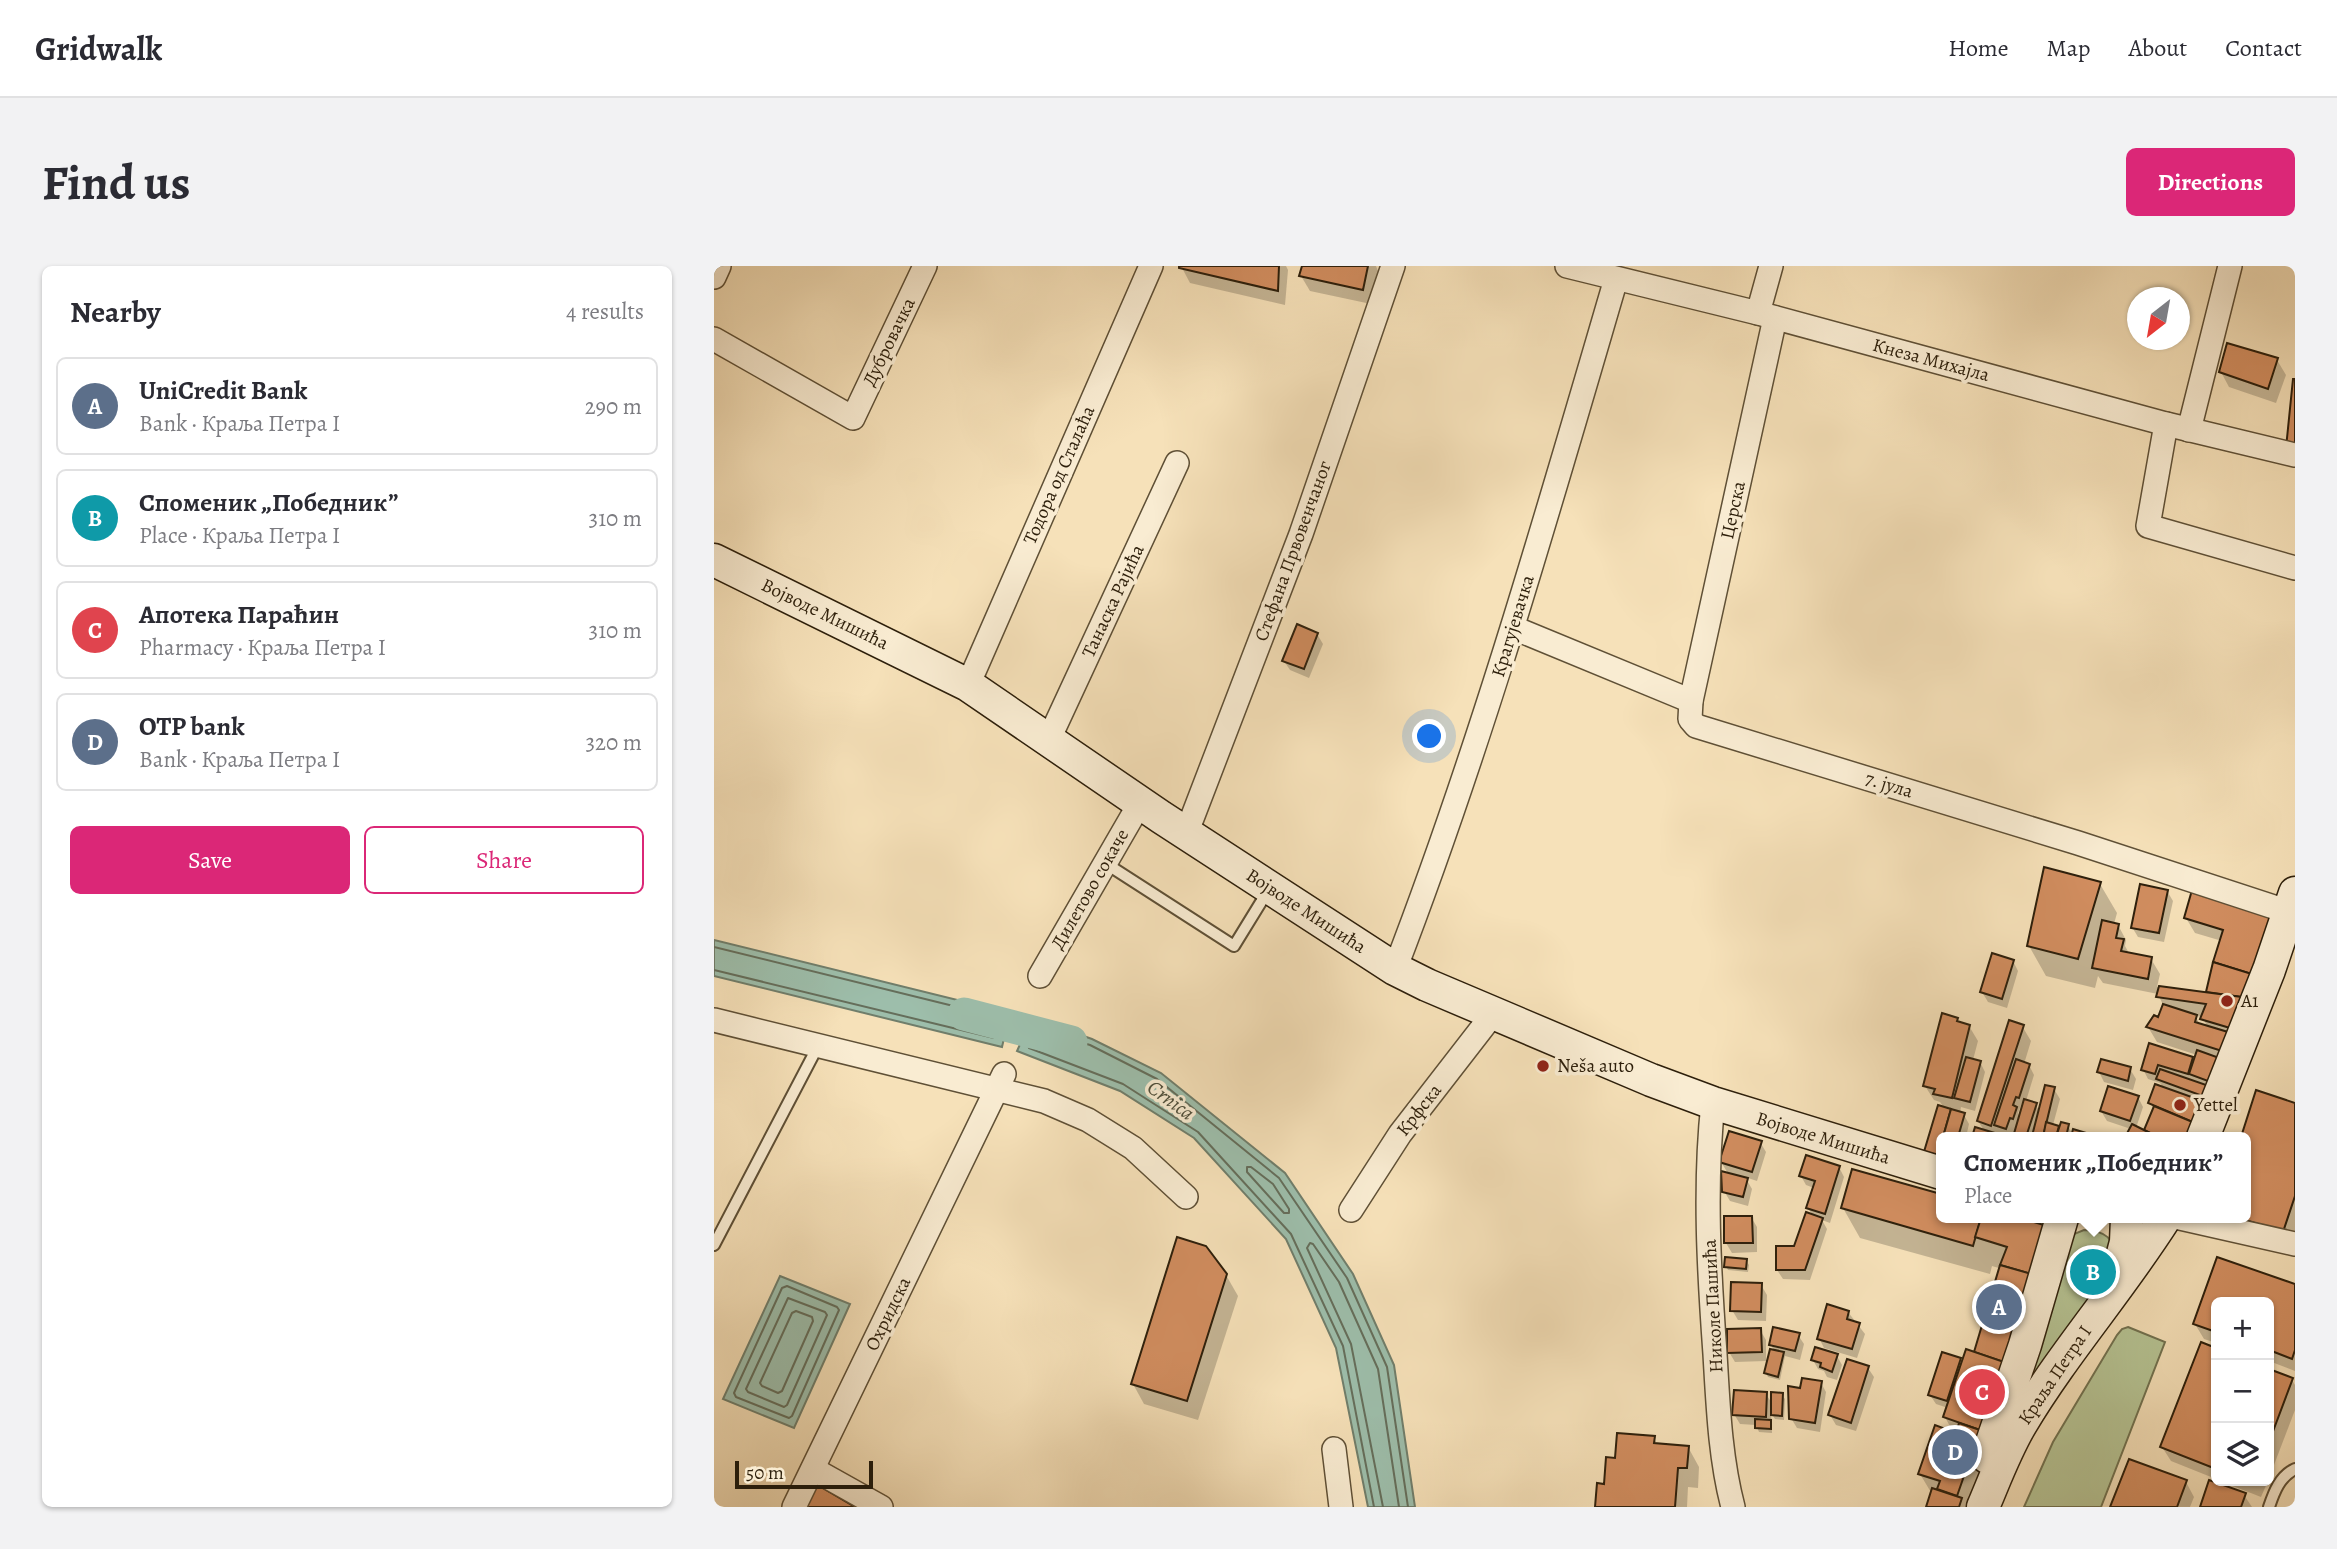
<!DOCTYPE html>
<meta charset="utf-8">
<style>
:root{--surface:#fff;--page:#f2f2f3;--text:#2b2b33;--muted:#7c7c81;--line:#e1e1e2;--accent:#db2777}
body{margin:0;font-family:Alegreya,serif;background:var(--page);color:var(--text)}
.controls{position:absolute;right:21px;bottom:21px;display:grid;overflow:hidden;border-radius:10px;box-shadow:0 2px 5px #0004}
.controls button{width:63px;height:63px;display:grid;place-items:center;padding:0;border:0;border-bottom:2px solid var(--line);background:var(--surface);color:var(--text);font:35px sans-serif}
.compass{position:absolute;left:1413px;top:21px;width:63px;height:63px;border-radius:50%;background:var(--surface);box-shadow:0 2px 5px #0004;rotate:211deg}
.scale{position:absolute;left:21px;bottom:18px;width:138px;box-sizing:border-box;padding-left:7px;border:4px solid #2d1f0b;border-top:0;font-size:19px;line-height:24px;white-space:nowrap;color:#2d1f0b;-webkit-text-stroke:5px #f9ecd2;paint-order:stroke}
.you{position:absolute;left:716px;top:471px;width:24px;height:24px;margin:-18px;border:5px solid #fff;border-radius:50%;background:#1a73e8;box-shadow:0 0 0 10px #1a73e833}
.badge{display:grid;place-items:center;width:46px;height:46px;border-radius:50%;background:var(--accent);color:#fff;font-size:23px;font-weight:700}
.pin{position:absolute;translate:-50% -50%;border:4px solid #fff;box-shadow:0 2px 7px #0006}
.popup{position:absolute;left:1222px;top:866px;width:315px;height:91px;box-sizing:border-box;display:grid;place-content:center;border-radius:10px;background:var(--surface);filter:drop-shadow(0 2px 5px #0005);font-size:23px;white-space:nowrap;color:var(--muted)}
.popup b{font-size:26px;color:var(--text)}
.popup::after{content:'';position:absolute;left:50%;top:100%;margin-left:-14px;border:14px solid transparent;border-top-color:var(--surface)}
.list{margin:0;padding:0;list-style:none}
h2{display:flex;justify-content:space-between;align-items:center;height:91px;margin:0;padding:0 28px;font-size:30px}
h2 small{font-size:23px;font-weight:400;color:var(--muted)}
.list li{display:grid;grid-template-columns:46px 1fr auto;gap:21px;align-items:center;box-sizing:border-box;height:98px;margin:0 14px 14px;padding:0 14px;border:2px solid var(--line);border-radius:10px}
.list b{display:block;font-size:26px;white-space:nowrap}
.list p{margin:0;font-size:23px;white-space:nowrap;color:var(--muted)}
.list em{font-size:23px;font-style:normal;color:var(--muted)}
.actions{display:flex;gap:14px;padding:21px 28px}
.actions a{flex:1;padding:16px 0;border:2px solid var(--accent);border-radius:10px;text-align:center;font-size:24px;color:var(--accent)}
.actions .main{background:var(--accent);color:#fff}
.icon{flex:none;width:38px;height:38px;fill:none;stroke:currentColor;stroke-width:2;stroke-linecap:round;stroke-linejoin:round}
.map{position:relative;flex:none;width:1581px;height:1241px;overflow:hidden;border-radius:10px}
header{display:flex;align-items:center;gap:42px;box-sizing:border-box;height:98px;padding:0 35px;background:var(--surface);border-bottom:2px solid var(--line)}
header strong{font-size:33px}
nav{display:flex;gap:38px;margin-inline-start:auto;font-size:24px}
.intro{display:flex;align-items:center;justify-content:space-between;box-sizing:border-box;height:168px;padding:0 42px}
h1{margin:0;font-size:49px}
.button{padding:18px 32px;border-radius:10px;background:var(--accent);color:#fff;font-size:24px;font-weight:700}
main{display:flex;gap:42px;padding:0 42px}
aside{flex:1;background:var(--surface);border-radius:10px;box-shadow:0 2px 5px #0004}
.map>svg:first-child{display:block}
.green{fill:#b6c494;stroke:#727250;stroke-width:2}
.water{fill:#9dbeab;stroke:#707e6b;stroke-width:2}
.shadow{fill:#0003;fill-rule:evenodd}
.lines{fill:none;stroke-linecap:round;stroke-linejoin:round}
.shore{stroke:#656e5b;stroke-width:2}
.river{stroke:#9dbeab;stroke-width:33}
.building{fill:#d18d5f;stroke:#2d1f0b;stroke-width:2}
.lane-casing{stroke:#5f5036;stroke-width:14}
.street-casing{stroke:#5f5036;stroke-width:26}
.secondary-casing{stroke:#2d1f0b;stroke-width:35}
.lane{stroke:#f9ecd2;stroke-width:10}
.street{stroke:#f9ecd2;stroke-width:23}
.secondary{stroke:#f9ecd2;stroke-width:32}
.poi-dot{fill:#8f2418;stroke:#f9ecd2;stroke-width:2.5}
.labels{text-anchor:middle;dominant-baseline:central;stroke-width:7;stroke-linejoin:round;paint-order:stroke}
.street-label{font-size:19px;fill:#2d1f0b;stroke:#f9ecd2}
.poi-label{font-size:19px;fill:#2d1f0b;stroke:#f9ecd2;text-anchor:start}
.water-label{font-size:21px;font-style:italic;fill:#4f4f3b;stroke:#f9ecd2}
</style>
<header>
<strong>Gridwalk</strong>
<nav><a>Home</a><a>Map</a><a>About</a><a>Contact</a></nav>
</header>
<div class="intro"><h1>Find us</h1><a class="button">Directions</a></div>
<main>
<aside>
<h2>Nearby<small>4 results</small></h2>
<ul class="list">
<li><span class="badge" style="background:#5c6f8a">A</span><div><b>UniCredit Bank</b><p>Bank · Краља Петра I</p></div><em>290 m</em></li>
<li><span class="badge" style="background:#0f9aa8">B</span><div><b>Споменик „Победник”</b><p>Place · Краља Петра I</p></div><em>310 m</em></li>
<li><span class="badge" style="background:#e0444e">C</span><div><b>Апотека Параћин</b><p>Pharmacy · Краља Петра I</p></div><em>310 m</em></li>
<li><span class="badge" style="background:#5c6f8a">D</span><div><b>OTP bank</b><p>Bank · Краља Петра I</p></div><em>320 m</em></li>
</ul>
<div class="actions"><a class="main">Save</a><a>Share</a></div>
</aside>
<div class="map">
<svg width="1581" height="1241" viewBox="0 0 1581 1241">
<rect width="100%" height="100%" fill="#f6e1b9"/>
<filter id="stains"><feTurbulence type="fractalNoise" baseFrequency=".00286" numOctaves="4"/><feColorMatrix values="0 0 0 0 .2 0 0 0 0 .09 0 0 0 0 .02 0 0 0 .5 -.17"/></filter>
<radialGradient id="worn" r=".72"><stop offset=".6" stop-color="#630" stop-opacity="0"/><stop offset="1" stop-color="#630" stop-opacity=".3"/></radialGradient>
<!-- green -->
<g class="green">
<path d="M 1370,964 C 1393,965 1399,972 1403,994 L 1299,1155 L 1353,976 L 1360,968 Z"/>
<polygon points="1414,1061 1451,1076 1387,1241 1310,1241 1339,1176 1403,1069 1408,1063"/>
</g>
<!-- water -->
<g class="water">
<polygon points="0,674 296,747 288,781 0,710"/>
<polygon points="318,752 378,773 447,807 571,907 639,1008 680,1099 701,1241 654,1241 622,1082 572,973 480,872 406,825 303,785"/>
<polygon points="66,1010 136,1038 80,1162 9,1133"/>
</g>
<!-- shadow -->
<g class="shadow">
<polygon points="467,0 572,0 574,4 571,39 476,17"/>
<polygon points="590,0 662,0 664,5 657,38 596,25 587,10"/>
<polygon points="1563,94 1572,109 1562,137 1515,121 1507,106"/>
<polygon points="603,368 609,378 595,412 576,404 570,395"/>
<path d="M 1386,618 L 1403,647 L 1400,658 L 1404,659 L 1412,674 L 1411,680 L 1416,689 L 1437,693 L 1446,708 L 1443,721 L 1496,729 L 1493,726 L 1508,675 L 1481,667 L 1472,652 L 1553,649 L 1508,827 L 1484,871 L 1413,871 L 1417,863 L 1393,855 L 1387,845 L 1424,831 L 1429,841 L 1422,862 L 1431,866 L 1440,844 L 1436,836 L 1450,823 L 1446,817 L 1434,813 L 1429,803 L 1436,779 L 1478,793 L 1480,797 L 1483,789 L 1443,776 L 1434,761 L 1446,753 L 1450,741 L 1444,728 L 1389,717 L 1384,710 L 1381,722 L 1332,710 L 1315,680 ZM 1481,750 L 1489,751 L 1493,761 L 1487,760 Z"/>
<polygon points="1453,625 1459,635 1450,676 1424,671 1418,661"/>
<polygon points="1299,695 1304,705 1293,742 1274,736 1268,726"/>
<polygon points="1243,753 1246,758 1255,760 1264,775 1259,794 1266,796 1271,806 1261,845 1247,841 1246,847 1250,849 1255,858 1252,871 1227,871 1227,902 1217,899 1231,843 1226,836 1220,834 1211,820"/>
<path d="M 1308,760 L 1317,775 L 1310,798 L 1315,799 L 1320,809 L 1312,835 L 1321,838 L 1326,846 L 1340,823 L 1346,833 L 1339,859 L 1347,862 L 1354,860 L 1359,869 L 1360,865 L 1381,871 L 1260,871 L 1262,863 L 1271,866 L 1264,855 ZM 1308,837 L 1311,838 L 1306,853 L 1304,847 Z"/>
<polygon points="1416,803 1422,813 1419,824 1390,816 1385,806"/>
<polygon points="1543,827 1581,839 1581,984 1509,952 1531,952 1531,871 1528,871"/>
<polygon points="1046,876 1052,886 1043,915 1031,911 1038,923 1034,940 1016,935 1010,925 1015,909 1007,896"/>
<polygon points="1125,901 1130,911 1116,957 1108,954 1113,963 1096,1014 1069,1013 1063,1004 1081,982 1099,950 1094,942 1100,922 1092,919 1087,910"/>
<polygon points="1129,942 1227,952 1300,952 1332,961 1266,1241 1214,1241 1218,1228 1206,1208 1240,1168 1231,1151 1234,1142 1222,1138 1216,1129 1245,1094 1248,1099 1262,1088 1288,1003 1278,1000 1276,1008 1146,972"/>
<polygon points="1037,951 1043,961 1043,986 1018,987 1012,977"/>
<polygon points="1504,993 1581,1020 1581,1105 1555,1095 1555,1036 1502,1036 1502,1077 1490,1073 1481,1058"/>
<polygon points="1032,994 1035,999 1034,1006 1014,1004 1012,1000"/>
<polygon points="512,1009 524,1030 484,1154 430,1138 419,1118"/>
<polygon points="1047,1019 1053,1029 1052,1055 1024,1054 1018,1044"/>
<polygon points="1134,1046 1151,1068 1143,1092 1110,1082 1105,1072"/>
<polygon points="1046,1064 1052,1074 1052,1095 1021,1096 1015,1086"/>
<polygon points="1084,1069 1090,1078 1086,1094 1071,1090 1066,1114 1054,1111 1052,1107 1061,1086 1057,1079"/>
<polygon points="1488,1079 1502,1084 1502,1213 1457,1195 1448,1181"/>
<polygon points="1123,1090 1128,1099 1123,1114 1113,1111 1110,1105 1104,1103 1099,1094"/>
<polygon points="1154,1102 1160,1111 1142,1165 1122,1159 1116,1149"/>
<polygon points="1555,1105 1578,1114 1581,1119 1581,1144 1555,1212"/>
<polygon points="1107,1117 1112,1126 1106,1166 1083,1162 1077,1152"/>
<polygon points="1052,1128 1059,1139 1068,1129 1071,1133 1070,1154 1061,1153 1057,1147 1058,1167 1045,1166 1042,1159 1026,1158 1020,1148"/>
<polygon points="939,1171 944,1179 974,1181 985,1201 984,1222 974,1221 973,1241 883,1241 902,1194"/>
<polygon points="1506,1215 1554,1215 1547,1231"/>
<polygon points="1472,1216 1480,1231 1476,1241 1398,1241"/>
<polygon points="1530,1229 1538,1241 1488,1241"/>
</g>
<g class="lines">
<!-- shore -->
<g class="shore">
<polyline points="0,681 284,751 287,755 283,770 280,772 0,704"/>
<polygon points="533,901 537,901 559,918 575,943 575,947 570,947 533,906"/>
<polygon points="73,1020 123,1041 125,1044 78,1150 75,1152 22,1131 20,1127 68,1022"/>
<polygon points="74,1032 111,1046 113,1049 73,1139 70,1141 34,1126 32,1123"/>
<polygon points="82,1045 98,1051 99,1055 68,1125 64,1127 48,1120 46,1117 78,1047"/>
<polyline points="660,1241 629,1080 577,968 484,866 409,818 315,782 314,778 321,762 376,779 443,813 565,912 633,1012 673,1101 694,1241"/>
<polyline points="669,1241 637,1078 593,982 596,977 599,978 625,1016 664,1103 685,1241"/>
</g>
<!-- river -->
<polyline class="river" points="250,748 357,776"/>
</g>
<!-- building -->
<g class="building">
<polygon points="465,0 565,0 564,25 465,2"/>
<polygon points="588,0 654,0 649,24 585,10"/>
<polygon points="1513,77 1564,92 1554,123 1505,106"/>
<polygon points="1579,113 1581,113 1581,184 1572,182"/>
<polygon points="583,358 604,367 590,403 568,395"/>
<polygon points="1330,601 1387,616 1364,693 1313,680"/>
<polygon points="1426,618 1454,624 1445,667 1417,662"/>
<polygon points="1478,624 1554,648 1557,656 1541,709 1499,696 1509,664 1470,652"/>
<polygon points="1388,654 1405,658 1402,672 1410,673 1407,685 1438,691 1434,713 1378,702"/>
<polygon points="1278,687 1300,694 1288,733 1266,726"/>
<polygon points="1499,696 1541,709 1528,731 1492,726"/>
<polygon points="1445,720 1528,731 1516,762 1486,753 1492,738 1442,731"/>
<polygon points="1449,738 1483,749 1481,756 1514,766 1508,785 1432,761 1440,749 1444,751"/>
<polygon points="1228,747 1244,752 1243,755 1256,759 1238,832 1219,828 1221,823 1209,820"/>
<polygon points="1295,754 1310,759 1277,860 1263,855"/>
<polygon points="1435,777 1479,791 1474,808 1444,799 1441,808 1427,804"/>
<polygon points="1483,784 1511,794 1502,818 1475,808"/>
<polygon points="1252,791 1267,795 1256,836 1240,832"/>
<polygon points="1302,793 1316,798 1305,832 1302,831 1299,839 1303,841 1299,853 1296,852 1292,863 1280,859"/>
<polygon points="1387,793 1417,801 1414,815 1383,806"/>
<polygon points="1446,803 1498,821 1494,832 1442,813"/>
<polygon points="1441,818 1489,835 1481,857 1434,837"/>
<polygon points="1331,819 1341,821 1329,871 1321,871 1318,870"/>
<polygon points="1394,820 1425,830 1416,855 1386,845"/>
<polygon points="1542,824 1581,837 1581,930 1569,966 1525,952 1531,952 1531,871 1527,871"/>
<polygon points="1310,833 1323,837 1312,871 1299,871"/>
<polygon points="1224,839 1237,843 1229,871 1227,871 1223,893 1209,889"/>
<polygon points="1440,840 1481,857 1476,871 1444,871 1430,864"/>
<polygon points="1237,843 1251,847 1244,871 1229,871"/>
<polygon points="1332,856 1345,860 1342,871 1329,871"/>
<polygon points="1347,856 1355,858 1352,871 1342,871"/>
<polygon points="1418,858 1444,871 1411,871"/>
<polygon points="1261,861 1294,871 1258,871"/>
<polygon points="1359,863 1382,870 1381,871 1357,871"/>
<polygon points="1015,865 1048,875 1038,906 1005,896"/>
<polygon points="1092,889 1126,900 1111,948 1092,942 1101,915 1085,910"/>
<polygon points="1138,903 1227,928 1227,952 1267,952 1259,980 1127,942"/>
<polygon points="1007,905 1034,912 1029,931 1008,926"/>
<polygon points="1092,946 1109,952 1091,1004 1062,1004 1062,980 1080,980"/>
<polygon points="1010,950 1038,950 1039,977 1010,977"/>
<polygon points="1267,952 1307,952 1333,960 1321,1009 1286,999 1293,981 1261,971"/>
<polygon points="463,971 492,980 513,1008 473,1135 417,1118"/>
<polygon points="1011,991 1033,993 1032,1003 1010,1001"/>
<polygon points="1503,991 1581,1018 1581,1084 1578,1093 1555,1084 1555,1036 1502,1036 1502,1066 1479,1058"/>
<polygon points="1286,999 1321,1009 1290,1096 1260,1086"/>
<polygon points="1017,1016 1048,1017 1047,1046 1016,1045"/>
<polygon points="1113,1038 1135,1045 1133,1053 1146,1057 1138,1083 1103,1073"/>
<polygon points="1059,1061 1086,1067 1081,1085 1055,1079"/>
<polygon points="1047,1062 1048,1086 1013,1087 1013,1063"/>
<polygon points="1487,1076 1502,1082 1502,1203 1446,1181"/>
<polygon points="1101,1081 1124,1088 1118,1106 1106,1101 1107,1097 1097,1094"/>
<polygon points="1056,1083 1070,1086 1064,1111 1050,1107"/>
<polygon points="1252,1083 1290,1096 1266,1164 1229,1151"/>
<polygon points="1228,1086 1247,1092 1233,1135 1214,1129"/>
<polygon points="1133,1093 1155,1100 1137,1157 1114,1149"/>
<polygon points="1555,1103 1579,1112 1555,1176"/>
<polygon points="1088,1112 1108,1115 1101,1157 1075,1153 1074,1120 1086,1122"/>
<polygon points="1020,1124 1053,1126 1052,1151 1018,1149"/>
<polygon points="1057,1126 1069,1127 1068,1150 1057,1149"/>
<polygon points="1041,1153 1057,1154 1057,1163 1041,1162"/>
<polygon points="1245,1157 1266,1164 1243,1230 1223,1223 1226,1215 1204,1208 1221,1159 1242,1167"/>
<polygon points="903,1167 941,1170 940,1177 975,1180 973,1202 964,1202 961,1241 881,1241 883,1217 890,1218 892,1191 901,1192"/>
<polygon points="1415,1193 1473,1214 1463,1241 1396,1241"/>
<polygon points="1495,1214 1532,1227 1527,1241 1486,1241"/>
<polygon points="97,1215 141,1241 81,1241"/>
<polygon points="1218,1222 1248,1232 1245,1241 1212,1241"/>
</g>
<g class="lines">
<!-- lane casing -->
<g class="lane-casing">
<g id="lane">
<polyline points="391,597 520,680 555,623"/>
<polyline points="0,979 104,780"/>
<path d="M 1555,1241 C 1560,1226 1566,1210 1581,1203"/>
</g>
</g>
<!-- street casing -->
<g class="street-casing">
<g id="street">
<polyline points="853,0 1044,47 1452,158 1581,189"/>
<polyline points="0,11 5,0"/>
<polyline points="1044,47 1057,0"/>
<polyline points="1061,52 977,435 976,453 982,460 1364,577 1575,646"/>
<polyline points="0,73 139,152 211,0"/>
<polyline points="1452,158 1434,260 1581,302"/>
<polyline points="1475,164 1516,0"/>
<polyline points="800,362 977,435"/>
<polyline points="254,419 437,0"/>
<polyline points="335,473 463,197"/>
<polyline points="472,568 587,268 679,0"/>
<path d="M 681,703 C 768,477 834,245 902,13"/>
<polyline points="326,710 426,537"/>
<polyline points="0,754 330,835 374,854 419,882 472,931"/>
<path d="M 999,837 C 990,920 995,1005 1001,1088 C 1004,1138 1006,1192 1019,1241"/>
<polyline points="637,944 686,868 779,748"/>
<polyline points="1466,952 1581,978"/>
<polyline points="620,1183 627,1241"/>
<polyline points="99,1203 167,1241"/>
<polyline points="80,1241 290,808"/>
</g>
</g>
<!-- secondary casing -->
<g class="secondary-casing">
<g id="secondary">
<polyline points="0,294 254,419 447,551 681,703 713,719 937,814 999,837 1227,907"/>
<polyline points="1489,871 1555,704 1581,627"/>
<polyline points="1402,1014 1412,976 1413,952"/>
<polyline points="1273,1191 1311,1079 1348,952"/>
<path d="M 1269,1241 C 1281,1213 1291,1185 1307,1158 C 1350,1086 1406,1023 1451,952"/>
</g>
</g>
<!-- lane -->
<use href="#lane" class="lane"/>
<!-- street -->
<use href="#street" class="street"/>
<!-- secondary -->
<use href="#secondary" class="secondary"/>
</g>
<!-- markers -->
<g class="poi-dot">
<circle cx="1513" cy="735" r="7"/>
<circle cx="829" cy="800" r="7"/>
<circle cx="1466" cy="839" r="7"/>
</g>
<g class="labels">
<!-- street labels -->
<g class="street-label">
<text transform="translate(175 76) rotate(-64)">Дубровачка</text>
<text transform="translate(1217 94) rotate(15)">Кнеза Михајла</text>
<text transform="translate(345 209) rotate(-66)">Тодора од Сталаћа</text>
<text transform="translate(1019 244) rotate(-78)">Церска</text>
<text transform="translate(579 285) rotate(-70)">Стефана Првовенчаног</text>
<text transform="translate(399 335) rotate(-65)">Танаска Рајића</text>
<text transform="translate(111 348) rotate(26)">Војводе Мишића</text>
<text transform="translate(799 360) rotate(-73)">Крагујевачка</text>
<text transform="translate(1175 519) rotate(17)">7. јула</text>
<text transform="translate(376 623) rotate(-60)">Дилетово сокаче</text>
<text transform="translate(592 645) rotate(33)">Војводе Мишића</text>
<text transform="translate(705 844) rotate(-52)">Крфска</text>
<text transform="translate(1109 872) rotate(17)">Војводе Мишића</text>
<text transform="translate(999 1040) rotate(-93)">Николе Пашића</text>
<text transform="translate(174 1048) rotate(-64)">Охридска</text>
<text transform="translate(1341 1109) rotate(-56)">Краља Петра I</text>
</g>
<!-- poi labels -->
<g class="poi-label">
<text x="1527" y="735">A1</text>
<text x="843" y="800">Neša auto</text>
<text x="1480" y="839">Yettel</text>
</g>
<!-- water labels -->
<g class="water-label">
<text transform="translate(457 834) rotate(36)">Crnica</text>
</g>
</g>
<rect width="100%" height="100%" filter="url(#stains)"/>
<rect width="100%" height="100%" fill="url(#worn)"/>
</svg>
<div class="controls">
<button>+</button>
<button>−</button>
<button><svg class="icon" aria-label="layers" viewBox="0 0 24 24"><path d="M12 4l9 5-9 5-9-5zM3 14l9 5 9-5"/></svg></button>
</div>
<svg class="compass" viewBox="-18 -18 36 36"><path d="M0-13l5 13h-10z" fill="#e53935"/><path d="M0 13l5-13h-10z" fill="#7c7c81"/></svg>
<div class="scale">50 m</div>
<div class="you"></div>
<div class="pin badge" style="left:1285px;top:1041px;background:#5c6f8a">A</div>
<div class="pin badge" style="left:1379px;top:1006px;background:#0f9aa8">B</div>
<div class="popup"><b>Споменик „Победник”</b>Place</div>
<div class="pin badge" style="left:1268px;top:1126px;background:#e0444e">C</div>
<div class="pin badge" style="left:1241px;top:1186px;background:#5c6f8a">D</div>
</div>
</main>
